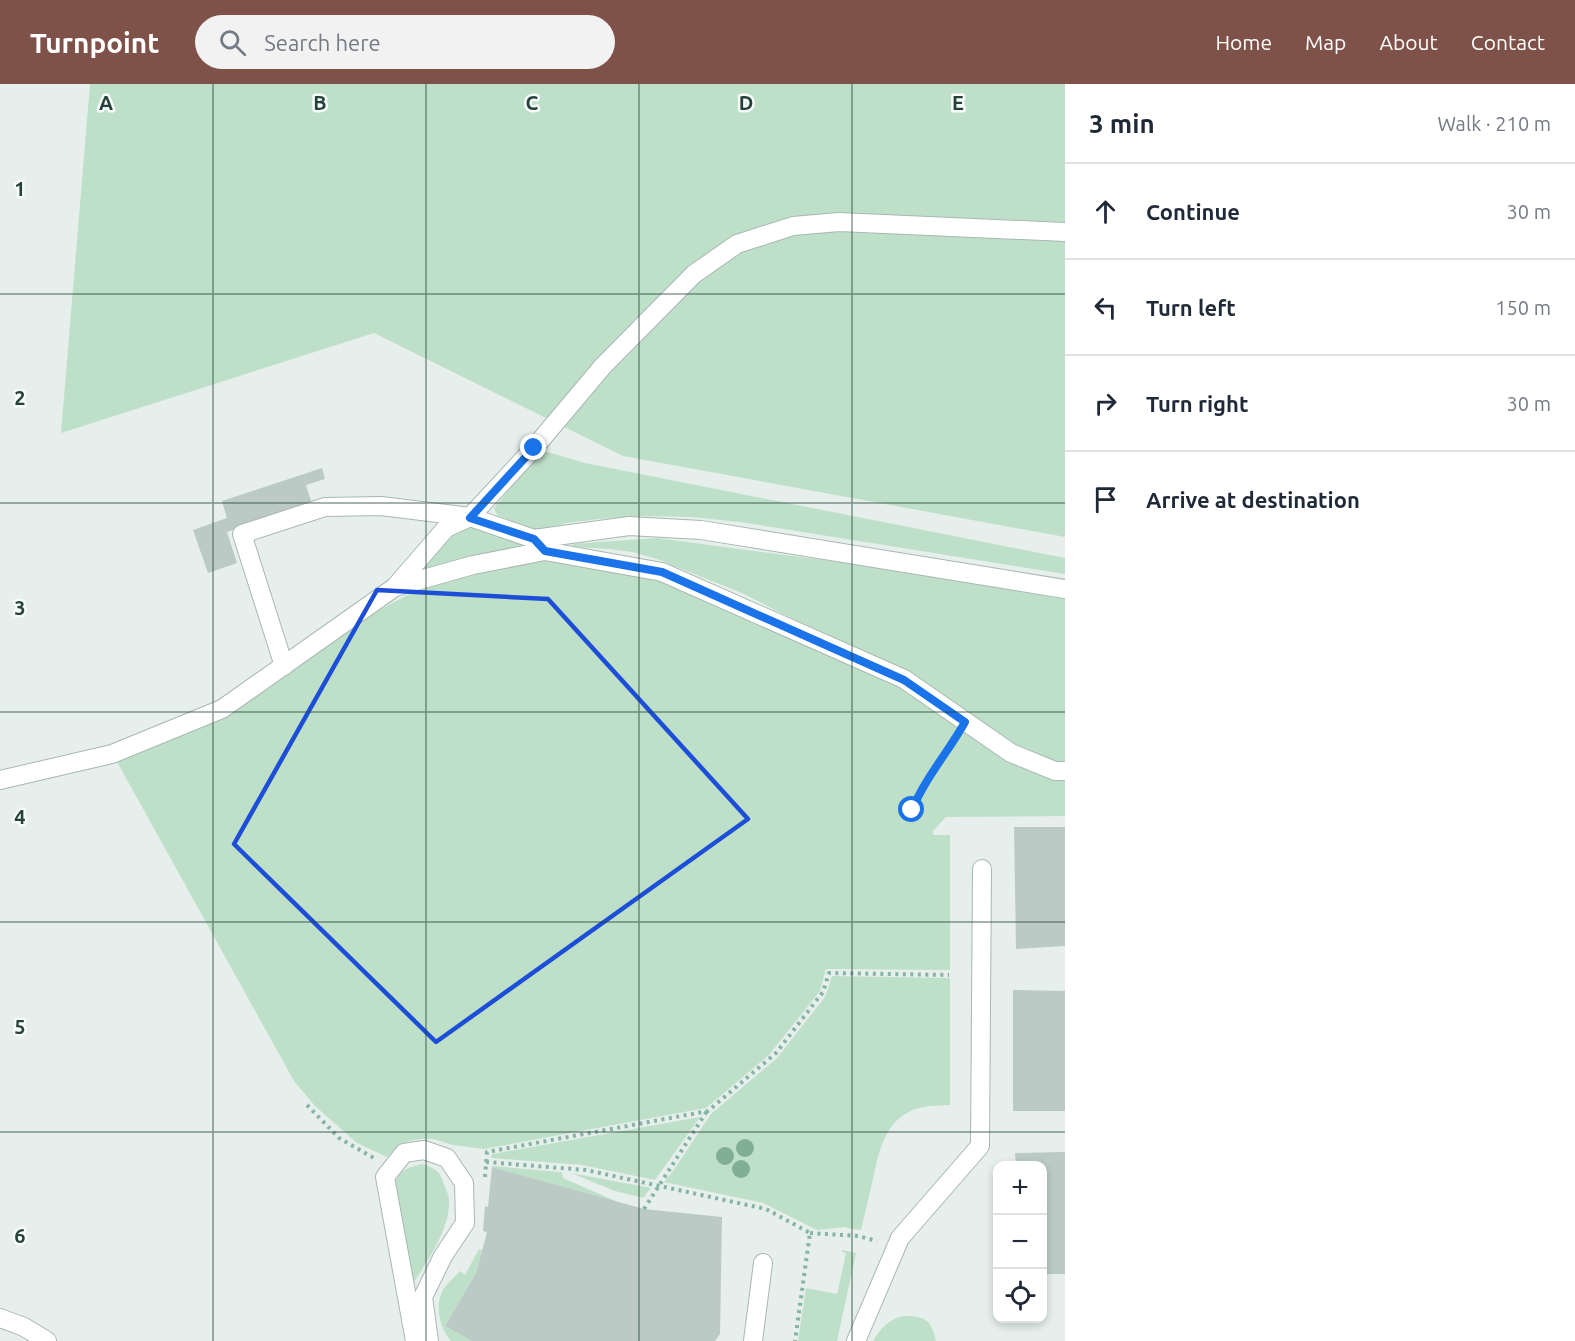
<!DOCTYPE html>
<meta charset="utf-8">
<style>
:root{--surface:#fff;--page:#f2f2f3;--text:#1f2937;--muted:#747a83;--line:#e0e1e3;--accent:#7f5249}
body{margin:0;font-family:Ubuntu,sans-serif;background:var(--page);color:var(--text)}
.controls{position:absolute;right:18px;bottom:18px;display:grid;overflow:hidden;border-radius:12px;box-shadow:0 3px 9px #0003}
.controls button{width:54px;height:54px;display:grid;place-items:center;padding:0;border:0;border-bottom:2px solid var(--line);background:var(--surface);color:var(--text);font:30px sans-serif}
.stop{position:absolute;width:18px;height:18px;margin:-14px;border:4px solid #1a73e8;border-radius:50%;background:#fff}
.stop.end{background:#1a73e8;border-color:#fff;box-shadow:0 2px 6px #0008}
.list{margin:0;padding:0;list-style:none}
h2{display:flex;justify-content:space-between;align-items:center;height:78px;margin:0;padding:0 24px;font-size:26px}
h2 small{font-size:20px;font-weight:400;color:var(--muted)}
.list li{display:grid;grid-template-columns:39px 1fr auto;gap:18px;align-items:center;box-sizing:border-box;height:96px;padding:0 24px;border-top:2px solid var(--line)}
.list b{display:block;font-size:22px;white-space:nowrap}
.list em{font-size:20px;font-style:normal;color:var(--muted)}
.icon{flex:none;width:33px;height:33px;fill:none;stroke:currentColor;stroke-width:2;stroke-linecap:round;stroke-linejoin:round}
.map{position:relative;flex:none;width:1065px;height:1257px;overflow:hidden}
header{display:flex;align-items:center;gap:36px;box-sizing:border-box;height:84px;padding:0 30px;background:var(--accent);color:#fff}
header strong{font-size:28px}
nav{display:flex;gap:33px;margin-inline-start:auto;font-size:21px}
.search{width:420px;height:54px;background:var(--page);display:flex;align-items:center;gap:15px;box-sizing:border-box;padding:0 21px;border-radius:33px;color:var(--muted);font-size:22px}
main{display:flex}
aside{flex:1;background:var(--surface)}
.map>svg:first-child{display:block}
.green{fill:#bfe0c8}
.building{fill:#bbcac4}
.lines{fill:none;stroke-linecap:round;stroke-linejoin:round}
.minor-casing{stroke:#a8b8b2;stroke-width:20}
.path{stroke:#86b3a5;stroke-width:4;stroke-dasharray:3 4.5;stroke-linecap:butt}
.minor{stroke:#fff;stroke-width:18}
.tree{fill:#80af93}
.route{stroke:#1a73e8;stroke-width:8}
.marked{fill:none;stroke:#1d4ed8;stroke-width:4.5;stroke-linejoin:round}
.grid{fill:none;stroke:#24423a;stroke-width:1.5;stroke-opacity:0.55}
.grid-label{font-size:20px;text-anchor:middle;font-weight:bold;fill:#24423a;stroke:#f7fbf9;stroke-width:5;stroke-linejoin:round;paint-order:stroke}
</style>
<header>
<strong>Turnpoint</strong>
<div class="search"><svg class="icon" aria-label="search" viewBox="0 0 24 24"><circle cx="10" cy="10" r="6"/><path d="M15 15l6 6"/></svg>Search here</div>
<nav><a>Home</a><a>Map</a><a>About</a><a>Contact</a></nav>
</header>
<main>
<div class="map">
<svg width="1065" height="1257" viewBox="0 0 1065 1257">
<rect width="100%" height="100%" fill="#e6efeb"/>
<!-- green -->
<g class="green">
<polygon points="90,0 1065,0 1065,453 623,372 374,249 61,349"/>
<polygon points="541,366 585,379 1065,474 1065,490 740,438 691,433 641,432 598,435 568,439 537,447 497,431 494,424"/>
<polygon points="470,443 485,446 526,462 420,487 448,451"/>
<polygon points="657,454 831,477 1065,512 1065,679 1038,675 1019,666 935,605 903,587 783,530 744,510 657,475 632,468 610,465 576,463 571,460"/>
<polygon points="545,476 651,491 870,587 955,636 1008,679 1065,695 1065,732 946,733 933,747 933,751 950,751 950,886 826,885 820,907 769,971 706,1024 484,1065 453,1061 433,1055 421,1055 409,1057 396,1064 387,1073 357,1059 315,1022 294,997 116,676 218,636 383,524 423,503 485,487"/>
<path d="M 832,892 L 950,894 L 950,1021 C 938,1022 925,1021 913,1026 C 884,1038 879,1068 873,1095 C 869,1112 865,1129 861,1146 L 847,1144 L 846,1143 L 817,1146 L 763,1119 L 664,1098 L 673,1087 L 711,1030 L 777,974 L 825,913 Z"/>
<polygon points="700,1033 655,1096 582,1081 491,1074 492,1070"/>
<path d="M 423,1080 C 434,1084 440,1087 443,1098 C 445,1104 448,1108 449,1115 C 451,1143 429,1174 415,1197 L 413,1198 L 394,1103 C 398,1086 408,1083 423,1080 Z"/>
<polygon points="492,1082 560,1088 562,1088 563,1094 620,1119 492,1083"/>
<polygon points="571,1089 651,1104 643,1114 615,1107"/>
<path d="M 479,1165 L 482,1166 L 476,1189 L 445,1242 L 472,1257 L 451,1257 C 440,1245 434,1221 443,1206 C 447,1199 455,1193 460,1187 L 465,1191 Z"/>
<polygon points="842,1166 856,1169 837,1257 798,1257 806,1204 837,1210 846,1169 842,1168"/>
<path d="M 903,1232 C 924,1231 932,1236 936,1257 L 873,1257 C 880,1245 889,1235 903,1232 Z"/>
</g>
<!-- building -->
<g class="building">
<polygon points="322,384 325,395 306,401 312,420 227,448 237,479 208,489 193,446 227,434 222,417"/>
<polygon points="1014,743 1065,743 1065,862 1016,865"/>
<polygon points="1013,906 1065,907 1065,1027 1013,1027"/>
<polygon points="1065,1068 1065,1190 1042,1190 1042,1082 1016,1082 1015,1069"/>
<polygon points="492,1083 644,1125 722,1133 720,1250 715,1257 472,1257 445,1242 476,1189 487,1148 483,1147 485,1122 488,1123"/>
</g>
<g class="lines">
<!-- minor casing -->
<g class="minor-casing">
<g id="minor">
<polyline points="534,455 629,442 701,446 1065,505"/>
<polyline points="395,503 473,481 545,467 662,488 904,595 1011,669 1055,687 1065,687"/>
<polyline points="284,582 242,450 325,423 381,422 470,433 534,455 541,462"/>
<polyline points="0,696 112,670 222,625 395,503 446,444 470,433 534,364 603,282 694,190 737,160 793,142 839,138 1065,148"/>
<polyline points="0,1234 24,1243 47,1257"/>
<polyline points="415,1257 385,1093 404,1069 424,1066 447,1074 464,1099 465,1139 443,1172 423,1213 429,1257"/>
<polyline points="753,1257 763,1179"/>
<polyline points="856,1257 900,1154 980,1062 982,785"/>
</g>
</g>
<!-- path -->
<g class="path">
<polyline points="912,726 917,713 956,654"/>
<polyline points="307,1021 339,1054 374,1074"/>
<polyline points="486,1078 586,1086 766,1125 810,1149 795,1257"/>
<polyline points="485,1093 487,1068 708,1027 776,969 823,908 829,889 949,891"/>
<polyline points="644,1125 707,1027"/>
<polyline points="810,1149 858,1152 877,1157"/>
</g>
<!-- minor -->
<use href="#minor" class="minor"/>
</g>
<!-- trees -->
<g class="tree">
<circle cx="745" cy="1064" r="9"/>
<circle cx="725" cy="1072" r="9"/>
<circle cx="741" cy="1085" r="9"/>
</g>
<g class="lines">
<!-- route -->
<path class="route" d="M 534,364 L 470,434 L 534,455 L 545,467 L 662,488 L 904,596 L 965,638 C 949,667 925,694 912,726"/>
</g>
<!-- marked area -->
<path class="marked" d="M 377,506 L 548,515 L 748,735 L 436,958 L 234,760 Z"/>
<!-- grid -->
<path class="grid" d="M 213,0 L 213,1257M 426,0 L 426,1257M 639,0 L 639,1257M 852,0 L 852,1257M 0,210 L 1065,210M 0,419 L 1065,419M 0,628 L 1065,628M 0,838 L 1065,838M 0,1048 L 1065,1048"/>
<g class="grid-label">
<text x="106" y="26">A</text>
<text x="320" y="26">B</text>
<text x="532" y="26">C</text>
<text x="746" y="26">D</text>
<text x="958" y="26">E</text>
<text x="20" y="112">1</text>
<text x="20" y="321">2</text>
<text x="20" y="531">3</text>
<text x="20" y="740">4</text>
<text x="20" y="950">5</text>
<text x="20" y="1159">6</text>
</g>
</svg>
<div class="controls">
<button>+</button>
<button>−</button>
<button><svg class="icon" aria-label="locate" viewBox="0 0 24 24"><circle cx="12" cy="12" r="6"/><path d="M12 2v4M12 18v4M2 12h4M18 12h4"/></svg></button>
</div>
<div class="stop" style="left:912px;top:726px"></div>
<div class="stop end" style="left:534px;top:364px"></div>
</div>
<aside>
<h2>3 min<small>Walk · 210 m</small></h2>
<ul class="list">
<li><svg class="icon" aria-label="ahead" viewBox="0 0 24 24"><path d="M12 20V5M6 11l6-6 6 6"/></svg><div><b>Continue</b></div><em>30 m</em></li>
<li><svg class="icon" aria-label="left" viewBox="0 0 24 24"><path d="M17 20v-9H6M10 6l-5 5 5 5"/></svg><div><b>Turn left</b></div><em>150 m</em></li>
<li><svg class="icon" aria-label="right" viewBox="0 0 24 24"><path d="M7 20v-9h11M14 6l5 5-5 5"/></svg><div><b>Turn right</b></div><em>30 m</em></li>
<li><svg class="icon" aria-label="arrive" viewBox="0 0 24 24"><path d="M6 21V4h12l-3 4 3 4H6"/></svg><div><b>Arrive at destination</b></div></li>
</ul>
</aside>
</main>
